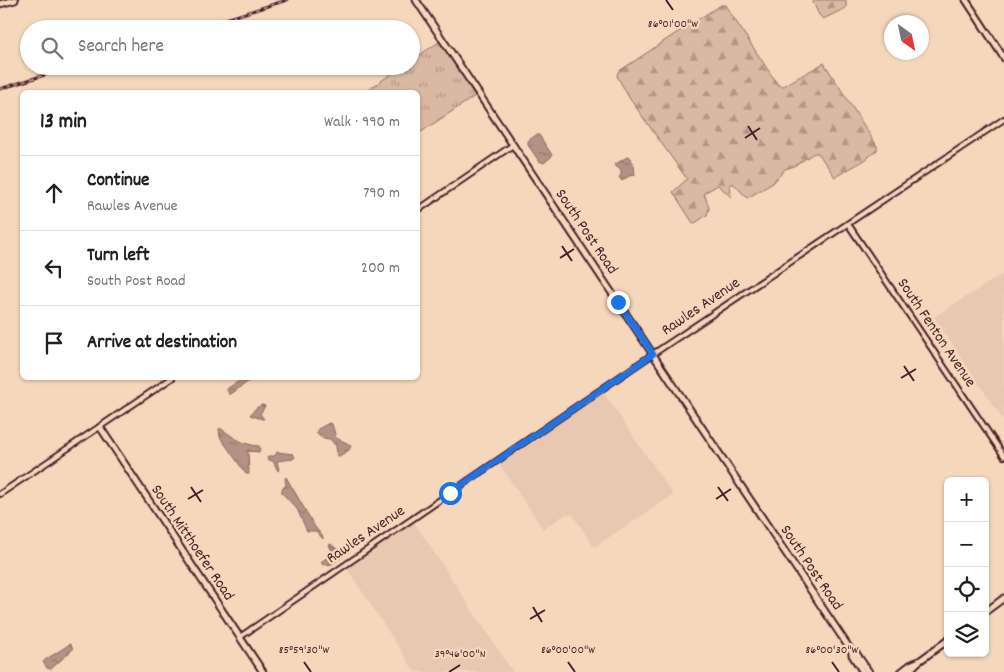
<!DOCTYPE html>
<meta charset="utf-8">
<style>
:root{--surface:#fff;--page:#f2f2f2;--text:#202124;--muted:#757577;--line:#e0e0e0}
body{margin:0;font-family:Dekko,sans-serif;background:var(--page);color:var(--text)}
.controls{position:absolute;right:15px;bottom:15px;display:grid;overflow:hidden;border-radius:8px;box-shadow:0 1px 4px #0004}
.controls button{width:45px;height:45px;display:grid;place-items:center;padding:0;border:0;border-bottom:1px solid var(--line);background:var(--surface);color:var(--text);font:25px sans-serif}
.compass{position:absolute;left:884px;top:15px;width:45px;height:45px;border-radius:50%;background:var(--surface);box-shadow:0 1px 4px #0004;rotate:147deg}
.stop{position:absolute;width:15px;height:15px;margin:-11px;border:4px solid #1a73e8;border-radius:50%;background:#fff}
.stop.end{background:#1a73e8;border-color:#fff;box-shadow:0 1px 5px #0008}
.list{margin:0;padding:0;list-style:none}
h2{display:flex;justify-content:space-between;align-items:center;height:65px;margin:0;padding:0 20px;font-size:21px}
h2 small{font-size:16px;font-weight:400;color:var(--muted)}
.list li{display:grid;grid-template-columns:32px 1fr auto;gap:15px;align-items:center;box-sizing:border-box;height:75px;padding:0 20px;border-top:1px solid var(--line)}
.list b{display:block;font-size:19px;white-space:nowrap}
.list p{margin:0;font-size:16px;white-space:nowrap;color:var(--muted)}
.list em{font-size:16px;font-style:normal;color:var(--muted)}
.icon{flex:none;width:28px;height:28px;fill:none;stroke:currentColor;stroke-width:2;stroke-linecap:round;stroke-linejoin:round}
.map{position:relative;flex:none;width:1004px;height:672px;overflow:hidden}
.search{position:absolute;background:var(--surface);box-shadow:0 1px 4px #0004;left:20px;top:20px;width:400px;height:55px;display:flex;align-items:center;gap:12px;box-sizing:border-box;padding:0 18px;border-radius:28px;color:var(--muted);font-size:19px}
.panel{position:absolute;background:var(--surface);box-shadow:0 1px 4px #0004;left:20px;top:90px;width:400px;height:290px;border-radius:8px}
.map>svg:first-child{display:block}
.built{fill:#e8c8b0}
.forest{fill:url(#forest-firs);stroke:#926c67}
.park{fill:url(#park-tufts);stroke:#926c67}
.water{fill:url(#water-ripples);stroke:#8a6360}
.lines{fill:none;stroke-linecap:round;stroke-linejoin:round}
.minor-casing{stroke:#4a1f2b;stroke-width:8}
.major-casing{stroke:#4a1f2b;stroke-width:9}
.minor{stroke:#f5d7bb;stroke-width:4}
.major{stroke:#f5d7bb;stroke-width:5}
.rail-casing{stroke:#4a1f2b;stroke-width:3}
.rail{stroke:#f5d7bb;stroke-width:1;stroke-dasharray:4;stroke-linecap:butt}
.route{stroke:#1a73e8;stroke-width:6}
.ticks{fill:none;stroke:#4a1f2b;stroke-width:2}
.labels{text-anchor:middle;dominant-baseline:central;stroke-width:4.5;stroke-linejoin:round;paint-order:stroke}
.street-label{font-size:16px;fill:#4a1f2b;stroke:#f5d7bb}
.ticks-label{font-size:12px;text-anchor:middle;fill:#4a1f2b;stroke:#f5d7bb;stroke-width:4.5;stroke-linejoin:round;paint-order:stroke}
</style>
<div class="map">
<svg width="1004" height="672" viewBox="0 0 1004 672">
<defs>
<pattern id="forest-firs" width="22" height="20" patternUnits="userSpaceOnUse" patternTransform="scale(1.25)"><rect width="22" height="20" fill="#d9b9a3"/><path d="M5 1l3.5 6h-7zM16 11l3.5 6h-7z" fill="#b29685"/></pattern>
<pattern id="park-tufts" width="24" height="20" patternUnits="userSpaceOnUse" patternTransform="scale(1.25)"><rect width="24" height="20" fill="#d9b9a3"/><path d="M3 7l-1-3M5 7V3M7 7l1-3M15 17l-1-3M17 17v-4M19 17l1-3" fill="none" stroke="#b29685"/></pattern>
<pattern id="water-ripples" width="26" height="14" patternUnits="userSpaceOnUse" patternTransform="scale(1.25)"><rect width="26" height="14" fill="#b49184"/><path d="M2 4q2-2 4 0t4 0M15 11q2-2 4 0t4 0" fill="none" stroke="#94766c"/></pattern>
</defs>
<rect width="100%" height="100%" fill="#f5d7bb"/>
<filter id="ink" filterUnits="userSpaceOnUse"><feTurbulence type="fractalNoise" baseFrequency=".02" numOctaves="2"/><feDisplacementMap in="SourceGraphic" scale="10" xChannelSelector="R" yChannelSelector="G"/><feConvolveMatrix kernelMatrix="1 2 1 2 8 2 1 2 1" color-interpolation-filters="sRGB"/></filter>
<g filter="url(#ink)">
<!-- built -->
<g class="built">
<polygon points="1004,273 1004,421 934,317"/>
<polygon points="603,392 673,495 594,547 573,515 566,514 543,529 498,462"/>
<polygon points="414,522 513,672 415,672 346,567"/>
</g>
<!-- forest -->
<g class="forest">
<polygon points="816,0 846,0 846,8 823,19 819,15 813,2"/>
<polygon points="721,5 725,5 778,85 783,86 824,63 877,146 877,150 865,160 835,177 818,153 814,153 794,166 785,169 773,183 747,198 734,184 730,184 731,197 718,185 704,193 709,208 707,215 695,223 693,223 673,192 687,179 630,99 617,76 618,72 675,34"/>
</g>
<!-- park -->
<polygon class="park" points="442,40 478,94 418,134 418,92 365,92 403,66 411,66 411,61"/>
<!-- water -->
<g class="water">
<polygon points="536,135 539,135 552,155 551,157 544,163 539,161 528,145 528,141"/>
<polygon points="627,157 630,158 634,166 635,175 629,176 622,181 619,177 621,175 621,170 614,165"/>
<polygon points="244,378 253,378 231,394 229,394 227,390 228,388"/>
<polygon points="262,405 265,406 260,414 264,419 262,419 250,415 256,408"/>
<polygon points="329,423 332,424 336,438 349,444 351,446 349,450 338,457 337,455 336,446 330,439 322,438 316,433 318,429"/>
<path d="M 220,428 C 233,437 243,445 259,446 L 260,448 L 259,452 L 248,451 L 249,474 L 246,474 L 220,437 L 219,429 Z"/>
<polygon points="277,452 293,454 295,457 293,459 277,461 279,470 278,471 273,461 268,460 267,458 268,456 275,456"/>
<polygon points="286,477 315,527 323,537 323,539 316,531 307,531 297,509 282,493 282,489 286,485 285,478"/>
<polygon points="331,544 338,550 349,544 350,551 332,564 323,565 321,562 333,553 329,545"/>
<polygon points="70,644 73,649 51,669 47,668 43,662 45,660"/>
</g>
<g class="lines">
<!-- minor casing -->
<g class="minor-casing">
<g id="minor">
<polyline points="418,210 513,145"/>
<polyline points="848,224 1004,456"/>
<polyline points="0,494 172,378"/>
<polyline points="240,637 653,354 1004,119"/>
</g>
</g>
<!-- major casing -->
<g class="major-casing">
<g id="major">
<polyline points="416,0 852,652 852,655 863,672"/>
<polyline points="966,0 1004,58"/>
<polyline points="0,4 15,0"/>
<polyline points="100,427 263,672"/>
<polyline points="985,612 1004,598"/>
<polyline points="852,652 856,653 869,672"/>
<polyline points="901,672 910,665 917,662"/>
<polyline points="908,672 918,662 948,640"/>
</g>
</g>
<!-- minor -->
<use href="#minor" class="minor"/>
<!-- major -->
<use href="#major" class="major"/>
<!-- rail casing -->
<g class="rail-casing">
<g id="rail">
<polyline points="194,29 287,0"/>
<polyline points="0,89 73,66"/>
</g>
</g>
<!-- rail -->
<use href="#rail" class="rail"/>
</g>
</g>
<g class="lines" filter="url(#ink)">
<!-- route -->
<polyline class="route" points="450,493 653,354 618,302"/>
</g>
<!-- ticks -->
<path class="ticks" d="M 666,0 L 673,10M 748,126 L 757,140M 745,138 L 760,128M 562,246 L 572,261M 560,258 L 574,249M 904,366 L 914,381M 901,378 L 916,369M 191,487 L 201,502M 718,487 L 728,501M 188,499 L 203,490M 716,499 L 731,489M 533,607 L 542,622M 530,619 L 545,610M 304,662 L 311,672M 568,662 L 575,672M 832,662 L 839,672M 449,672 L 460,665"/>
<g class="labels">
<!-- street labels -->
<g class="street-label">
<text transform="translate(586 232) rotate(56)">South Post Road</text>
<text transform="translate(701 307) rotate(-34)">Rawles Avenue</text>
<text transform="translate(936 333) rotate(56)">South Fenton Avenue</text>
<text transform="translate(366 535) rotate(-34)">Rawles Avenue</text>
<text transform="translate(192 543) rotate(56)">South Mitthoefer Road</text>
<text transform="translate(811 568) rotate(56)">South Post Road</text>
</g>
</g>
<g class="ticks-label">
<text x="673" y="27">86°01'00"W</text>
<text x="304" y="653">85°59'30"W</text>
<text x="568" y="653">86°00'00"W</text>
<text x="832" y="653">86°00'30"W</text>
<text x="460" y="657">39°46'00"N</text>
</g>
</svg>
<div class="controls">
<button>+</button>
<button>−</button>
<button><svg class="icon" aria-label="locate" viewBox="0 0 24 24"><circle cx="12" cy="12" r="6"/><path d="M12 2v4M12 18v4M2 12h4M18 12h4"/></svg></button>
<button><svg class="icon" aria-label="layers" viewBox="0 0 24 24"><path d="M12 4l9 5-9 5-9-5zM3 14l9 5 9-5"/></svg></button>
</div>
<svg class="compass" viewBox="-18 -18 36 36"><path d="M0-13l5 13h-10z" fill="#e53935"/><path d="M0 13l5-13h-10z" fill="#757577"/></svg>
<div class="stop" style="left:450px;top:493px"></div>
<div class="stop end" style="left:618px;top:302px"></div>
<div class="search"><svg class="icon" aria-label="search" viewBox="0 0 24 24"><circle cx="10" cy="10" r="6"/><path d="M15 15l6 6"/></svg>Search here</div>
<section class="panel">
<h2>13 min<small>Walk · 990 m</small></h2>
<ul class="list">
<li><svg class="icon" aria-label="ahead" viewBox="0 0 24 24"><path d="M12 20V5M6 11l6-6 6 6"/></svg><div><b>Continue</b><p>Rawles Avenue</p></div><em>790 m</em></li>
<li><svg class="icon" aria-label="left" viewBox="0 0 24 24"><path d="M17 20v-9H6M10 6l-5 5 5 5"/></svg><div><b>Turn left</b><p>South Post Road</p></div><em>200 m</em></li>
<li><svg class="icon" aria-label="arrive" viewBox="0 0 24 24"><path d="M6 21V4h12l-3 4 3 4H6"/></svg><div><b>Arrive at destination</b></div></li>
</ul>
</section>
</div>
